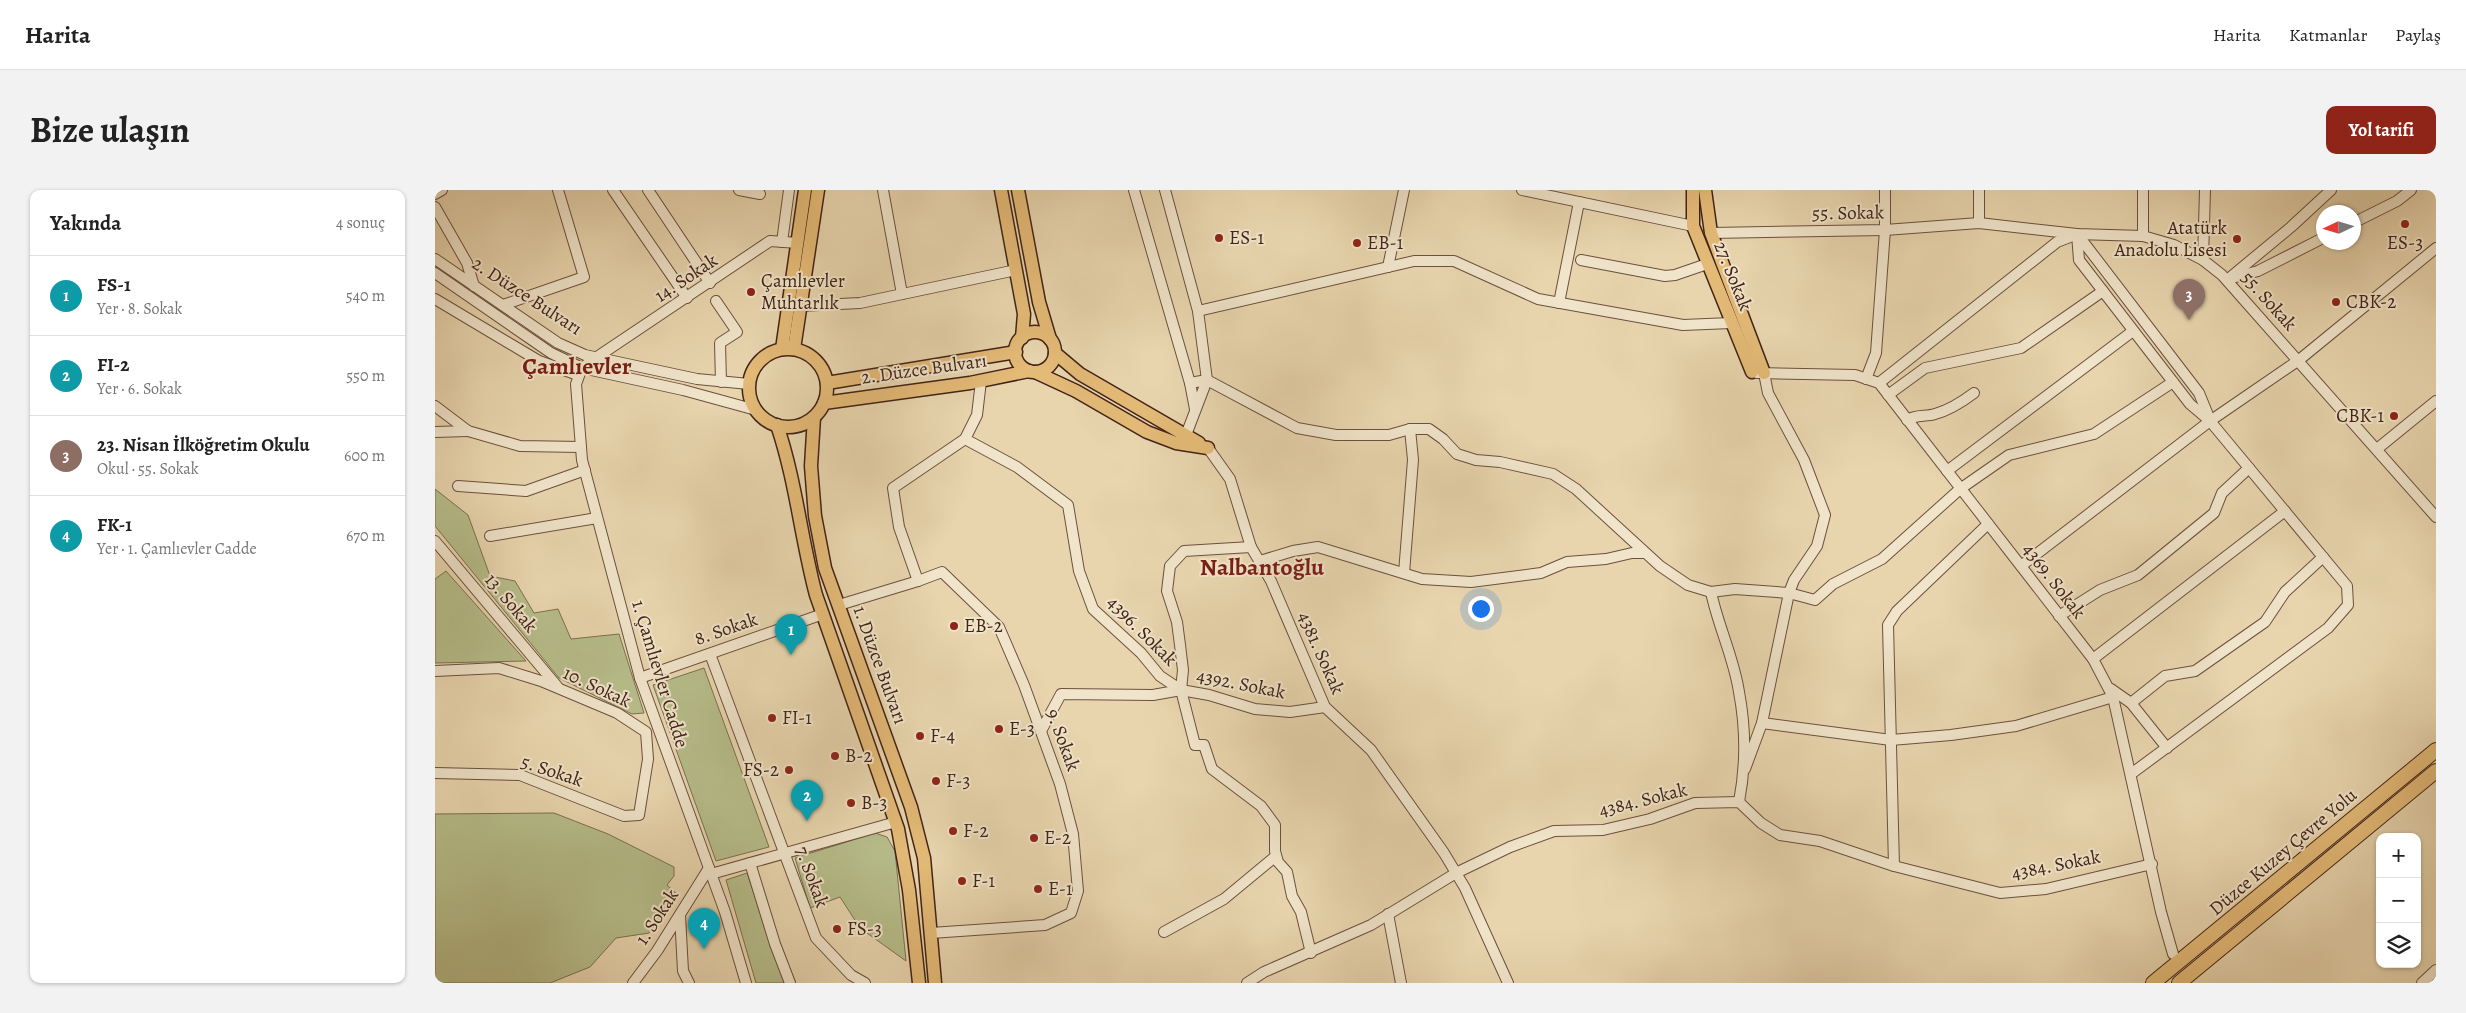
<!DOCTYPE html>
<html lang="tr">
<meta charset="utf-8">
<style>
:root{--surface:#fff;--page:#f2f2f2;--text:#222;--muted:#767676;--line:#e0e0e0;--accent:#8f2418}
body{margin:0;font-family:Alegreya,serif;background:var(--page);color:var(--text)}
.controls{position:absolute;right:15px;bottom:15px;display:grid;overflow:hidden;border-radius:10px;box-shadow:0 1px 4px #0004}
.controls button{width:45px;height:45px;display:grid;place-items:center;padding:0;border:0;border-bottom:1px solid var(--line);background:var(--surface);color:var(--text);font:25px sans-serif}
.compass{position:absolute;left:1881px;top:15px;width:45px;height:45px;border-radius:50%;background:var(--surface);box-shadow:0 1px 4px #0004;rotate:266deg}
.you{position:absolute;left:1045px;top:418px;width:18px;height:18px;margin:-12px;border:4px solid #fff;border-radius:50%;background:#1a73e8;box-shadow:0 0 0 8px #1a73e833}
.badge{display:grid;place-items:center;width:32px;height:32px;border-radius:50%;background:var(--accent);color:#fff;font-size:16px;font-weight:700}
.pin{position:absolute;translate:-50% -41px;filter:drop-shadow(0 1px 2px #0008)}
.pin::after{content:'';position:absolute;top:26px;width:18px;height:15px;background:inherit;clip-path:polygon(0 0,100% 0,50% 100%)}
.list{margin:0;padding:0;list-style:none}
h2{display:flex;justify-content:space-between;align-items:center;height:65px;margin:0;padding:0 20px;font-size:21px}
h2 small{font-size:16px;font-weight:400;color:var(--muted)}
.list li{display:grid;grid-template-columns:32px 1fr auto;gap:15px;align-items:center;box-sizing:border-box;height:80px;padding:0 20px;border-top:1px solid var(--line)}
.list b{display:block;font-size:19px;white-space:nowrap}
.list p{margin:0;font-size:16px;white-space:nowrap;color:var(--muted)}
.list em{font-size:16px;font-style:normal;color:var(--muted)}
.icon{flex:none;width:28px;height:28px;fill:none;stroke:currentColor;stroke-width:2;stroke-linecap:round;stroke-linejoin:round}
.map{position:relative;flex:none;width:2001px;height:793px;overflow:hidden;border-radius:10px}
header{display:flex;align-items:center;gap:30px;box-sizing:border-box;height:70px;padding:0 25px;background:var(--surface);border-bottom:1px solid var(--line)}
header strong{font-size:24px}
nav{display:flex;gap:28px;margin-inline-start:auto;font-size:18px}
.intro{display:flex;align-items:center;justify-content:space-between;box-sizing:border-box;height:120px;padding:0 30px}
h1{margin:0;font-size:35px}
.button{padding:12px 22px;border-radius:10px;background:var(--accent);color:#fff;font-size:18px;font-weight:700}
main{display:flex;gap:30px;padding:0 30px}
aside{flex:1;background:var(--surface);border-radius:10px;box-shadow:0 1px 4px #0004}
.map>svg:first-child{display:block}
.green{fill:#b6bd8a;stroke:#7c7051}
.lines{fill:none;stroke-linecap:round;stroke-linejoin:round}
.minor-casing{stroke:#6c503e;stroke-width:12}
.major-casing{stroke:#422318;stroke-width:15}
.highway-casing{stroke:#422318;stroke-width:16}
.minor{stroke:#f0e4ca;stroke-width:10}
.major{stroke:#e4ba77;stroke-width:12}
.highway{stroke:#e4ba77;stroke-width:14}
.poi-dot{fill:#8f2418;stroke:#f0e4ca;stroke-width:2}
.labels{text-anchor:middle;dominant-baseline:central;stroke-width:4;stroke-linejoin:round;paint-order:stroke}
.street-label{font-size:19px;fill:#422318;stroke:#f0e4ca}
.poi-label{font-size:19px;fill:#422318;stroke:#f0e4ca;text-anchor:start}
.district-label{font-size:24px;font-weight:bold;fill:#7a1f14;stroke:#f0e4ca}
</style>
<header>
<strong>Harita</strong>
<nav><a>Harita</a><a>Katmanlar</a><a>Paylaş</a></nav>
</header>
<div class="intro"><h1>Bize ulaşın</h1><a class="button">Yol tarifi</a></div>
<main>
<aside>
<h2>Yakında<small>4 sonuç</small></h2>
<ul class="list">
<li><span class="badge" style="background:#0f9aa8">1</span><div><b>FS-1</b><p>Yer · 8. Sokak</p></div><em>540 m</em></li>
<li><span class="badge" style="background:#0f9aa8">2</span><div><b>FI-2</b><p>Yer · 6. Sokak</p></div><em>550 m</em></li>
<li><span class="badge" style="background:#8d6e63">3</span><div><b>23. Nisan İlköğretim Okulu</b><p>Okul · 55. Sokak</p></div><em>600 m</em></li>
<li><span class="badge" style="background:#0f9aa8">4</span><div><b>FK-1</b><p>Yer · 1. Çamlıevler Cadde</p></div><em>670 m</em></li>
</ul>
</aside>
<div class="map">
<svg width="2001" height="793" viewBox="0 0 2001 793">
<rect width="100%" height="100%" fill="#e8d5ae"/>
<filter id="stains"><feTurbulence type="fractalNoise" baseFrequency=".004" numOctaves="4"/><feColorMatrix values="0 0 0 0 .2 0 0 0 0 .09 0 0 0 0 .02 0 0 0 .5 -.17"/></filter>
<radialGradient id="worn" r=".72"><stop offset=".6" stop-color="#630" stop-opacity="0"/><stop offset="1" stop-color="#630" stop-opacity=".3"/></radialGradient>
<!-- green -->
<g class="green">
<polygon points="0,299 33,325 55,386 80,391 99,423 123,419 136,449 184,444 209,523 197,524 124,488 0,336"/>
<polygon points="11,381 91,471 0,473 0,389"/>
<polygon points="269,478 334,657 281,671 218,495"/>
<polygon points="119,623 173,644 239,677 239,686 232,695 243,705 214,743 181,748 155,777 115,793 0,793 0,624"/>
<polygon points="440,643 452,647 460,661 471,771 425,738 405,707 375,718 360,668"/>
<polygon points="312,683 349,793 321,793 291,690"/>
</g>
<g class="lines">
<!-- minor casing -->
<g class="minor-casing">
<g id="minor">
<polyline points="178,0 252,108"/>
<polyline points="213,0 275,93"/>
<polyline points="304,0 325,4"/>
<polyline points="448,0 467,104"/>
<polyline points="699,0 755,193 760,219"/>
<polyline points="730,0 763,121 772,190 751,245 746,249"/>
<polyline points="1087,0 1258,36"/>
<polyline points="1544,0 1544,33"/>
<polyline points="1708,0 1708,46"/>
<polyline points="0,4 7,0"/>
<polyline points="0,17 32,73 39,96"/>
<polyline points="1918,33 1962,11 1976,0"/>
<polyline points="1276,43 1450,40 1544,33 1642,44 1708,46 1739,55 1768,70 1787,85 2001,327"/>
<polyline points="1642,44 1644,70 1755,214 1775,231 1912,396 1913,415 1893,438 1696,584"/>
<polyline points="1643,45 1764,203 1775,230"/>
<polyline points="347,52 354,0"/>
<polyline points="0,69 123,153 150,165 262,189 314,194"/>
<polyline points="1146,70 1230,86 1240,85 1272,74"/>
<polyline points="1768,70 1770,0"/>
<polyline points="953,77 969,0"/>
<polyline points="0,83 116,163 147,178 248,200 321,220"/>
<polyline points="1797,88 1823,81 1888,48"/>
<polyline points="1792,90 1856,37 1896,0"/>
<polyline points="0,109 104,171 143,185"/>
<polyline points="281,111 302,142 285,153 286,192"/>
<polyline points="1124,113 1144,12"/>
<polyline points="68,115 149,87 123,0"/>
<polyline points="365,116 425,113 581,80"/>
<polyline points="763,121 979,71 1019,71 1103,109 1248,135 1296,133"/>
<polyline points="1322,183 1420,185 1444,193 1658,469 1678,507 1726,722 1738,764"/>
<polyline points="1431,189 1441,163 1450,40 1450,0"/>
<polyline points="755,193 772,190 862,238 901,245 954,245 975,239 994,239 1008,249 1022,264 1041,270 1065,272 1118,284 1141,299 1225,376 1253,395 1276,402 1300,399 1354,403 1380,410 1398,394 1447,369 1525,299 1574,265 1659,244 1738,192"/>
<polyline points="1444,193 1622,52 1640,45"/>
<polyline points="1453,205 1490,178 1586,158 1668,101"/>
<polyline points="0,216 33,241 85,256 146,257"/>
<path d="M 1472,230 C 1481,224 1490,227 1500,224 C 1515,220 1527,212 1539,203"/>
<polyline points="0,242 33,241"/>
<polyline points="530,249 582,277 633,315 644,381 658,419 706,463 725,486 746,500"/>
<polyline points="773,258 795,289 816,357 836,391 890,517 936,560 1009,663 1030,698 1073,793"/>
<polyline points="1942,259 2001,211"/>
<polyline points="1512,281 1698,141"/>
<polyline points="23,296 91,301 150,280"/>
<polyline points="55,346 162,328"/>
<polyline points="0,351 122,496"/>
<polyline points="816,357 749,361 735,376 732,401 742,432 745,455 748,480 746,500 760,555 769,555 777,579 826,616 840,635 840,661 843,672 852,682 857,706 866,722 876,763"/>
<polyline points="825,371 858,361 883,357 987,389 1036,392 1106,383 1132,372 1171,369 1197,363 1210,363"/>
<polyline points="1586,376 1775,231 1864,170 2001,58"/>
<polyline points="969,383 978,270 975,239"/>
<polyline points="483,391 464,337 458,298 530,249 542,225 546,191"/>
<path d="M 1276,402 C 1283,436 1299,468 1304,502 C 1311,539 1311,575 1304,612"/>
<polyline points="404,415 483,391 507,382 564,437 589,495 625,594 638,644 643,701 636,723 610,735 496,743"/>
<polyline points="1624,426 1665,400 1703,385 1779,323 1787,303 1814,278"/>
<polyline points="275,464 381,748 416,785 430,793"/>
<polyline points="1658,469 1850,321"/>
<polyline points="0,481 64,478 106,491 182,523 211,542 213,569 204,625 189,626 85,585 0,583"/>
<polyline points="205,488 388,424"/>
<polyline points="1676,499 1696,513 1732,558"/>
<polyline points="1696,513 1730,486 1760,481 1830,432 1850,402 1888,367"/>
<polyline points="1327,533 1456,550 1516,545 1581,536 1678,507"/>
<polyline points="606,541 626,504 718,505 746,500 774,505 820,519 855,522 890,517"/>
<polyline points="1310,579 1327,533 1354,403 1359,390 1382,356 1390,325 1369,270 1333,203 1329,183"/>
<polyline points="315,673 340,754 355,793"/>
<polyline points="1459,676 1453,435 1462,421 1553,334"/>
<polyline points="276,684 461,632"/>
<polyline points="953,724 966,793"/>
<polyline points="245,725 248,781 254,793"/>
<polyline points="729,742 789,709 841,666"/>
<polyline points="198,793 222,761 274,678"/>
<polyline points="311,793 290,722 205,488 147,270 141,194 147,178 162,167 335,51 363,53"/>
<polyline points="812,793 829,782 936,735 1021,683 1075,657 1119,641 1168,640 1215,629 1260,613 1304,612 1326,633 1345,645 1385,651 1459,676 1565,703 1611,699 1717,674"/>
<polyline points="1987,793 2001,780"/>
</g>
</g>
<!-- major casing -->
<g class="major-casing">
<g id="major">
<polyline points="566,0 589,124 587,148"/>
<polyline points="583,0 604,112 615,149"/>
<polyline points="1258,0 1258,36 1317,182"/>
<polyline points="1270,0 1276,43 1329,183"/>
<circle cx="600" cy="162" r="20"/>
<polyline points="347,159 370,0"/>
<polyline points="359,159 383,0"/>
<circle cx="353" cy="198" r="39"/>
<polyline points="620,163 645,184 764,253"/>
<polyline points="600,182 641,201 712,242 741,253 773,258"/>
<polyline points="392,193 581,162"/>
<polyline points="389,213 535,193 594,181"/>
<polyline points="379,227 376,276 380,326 390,378 476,617 489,668 500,793"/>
<path d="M 342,235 C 361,291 366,349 381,405 L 463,639 L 474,700 L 484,793"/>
</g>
</g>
<!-- highway casing -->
<g class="highway-casing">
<g id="highway">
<polyline points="1718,793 2001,560"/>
<polyline points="1744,793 2001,581"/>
</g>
</g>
<!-- minor -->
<use href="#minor" class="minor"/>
<!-- major -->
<use href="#major" class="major"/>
<!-- highway -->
<use href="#highway" class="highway"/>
</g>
<!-- markers -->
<g class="poi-dot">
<circle cx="1970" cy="34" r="5"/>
<circle cx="784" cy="48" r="5"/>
<circle cx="1802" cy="49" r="5"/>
<circle cx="922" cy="53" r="5"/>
<circle cx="316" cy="102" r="5"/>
<circle cx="1901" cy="112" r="5"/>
<circle cx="1959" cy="226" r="5"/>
<circle cx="519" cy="436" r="5"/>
<circle cx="337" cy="528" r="5"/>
<circle cx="564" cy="539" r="5"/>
<circle cx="485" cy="546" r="5"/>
<circle cx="400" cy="566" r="5"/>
<circle cx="354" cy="580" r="5"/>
<circle cx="501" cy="591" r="5"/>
<circle cx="416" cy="613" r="5"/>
<circle cx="518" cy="641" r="5"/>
<circle cx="599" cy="648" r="5"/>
<circle cx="527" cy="691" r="5"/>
<circle cx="603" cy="699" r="5"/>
<circle cx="402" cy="739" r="5"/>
</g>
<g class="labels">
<!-- street labels -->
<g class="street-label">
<text transform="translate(1413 23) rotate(-1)">55. Sokak</text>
<text transform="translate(1298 86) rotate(68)">27. Sokak</text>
<text transform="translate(251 88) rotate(-34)">14. Sokak</text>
<text transform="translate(92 106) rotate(33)">2. Düzce Bulvarı</text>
<text transform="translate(1834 111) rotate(48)">55. Sokak</text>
<text transform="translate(489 179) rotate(-8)">2. Düzce Bulvarı</text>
<text transform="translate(1619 391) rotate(52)">4369. Sokak</text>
<text transform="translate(76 413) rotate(50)">13. Sokak</text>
<text transform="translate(291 439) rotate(-19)">8. Sokak</text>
<text transform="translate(707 441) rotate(45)">4396. Sokak</text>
<text transform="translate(886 463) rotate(66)">4381. Sokak</text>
<text transform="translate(445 475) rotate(70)">1. Düzce Bulvarı</text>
<text transform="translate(225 484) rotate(73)">1. Çamlıevler Cadde</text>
<text transform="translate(806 494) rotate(11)">4392. Sokak</text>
<text transform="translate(162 497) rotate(25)">10. Sokak</text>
<text transform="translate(628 550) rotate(70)">9. Sokak</text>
<text transform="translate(117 581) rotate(18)">5. Sokak</text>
<text transform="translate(1208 610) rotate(-14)">4384. Sokak</text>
<text transform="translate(1848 662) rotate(-40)">Düzce Kuzey Çevre Yolu</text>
<text transform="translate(1621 675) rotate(-11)">4384. Sokak</text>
<text transform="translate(377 687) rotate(70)">7. Sokak</text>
<text transform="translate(222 727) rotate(-57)">1. Sokak</text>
</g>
<!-- poi labels -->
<g class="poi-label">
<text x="1792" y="38" text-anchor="end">Atatürk<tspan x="1792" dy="22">Anadolu Lisesi</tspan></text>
<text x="794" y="48">ES-1</text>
<text x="932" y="53">EB-1</text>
<text x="1970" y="53" text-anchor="middle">ES-3</text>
<text x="326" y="91">Çamlıevler<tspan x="326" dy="22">Muhtarlık</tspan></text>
<text x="1911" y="112">CBK-2</text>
<text x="1949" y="226" text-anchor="end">CBK-1</text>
<text x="529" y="436">EB-2</text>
<text x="347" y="528">FI-1</text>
<text x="574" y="539">E-3</text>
<text x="495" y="546">F-4</text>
<text x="410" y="566">B-2</text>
<text x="344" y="580" text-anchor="end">FS-2</text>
<text x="511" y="591">F-3</text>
<text x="426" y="613">B-3</text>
<text x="528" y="641">F-2</text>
<text x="609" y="648">E-2</text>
<text x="537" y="691">F-1</text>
<text x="613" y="699">E-1</text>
<text x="412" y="739">FS-3</text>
</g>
<!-- district labels -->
<g class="district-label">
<text x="142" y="176">Çamlıevler</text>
<text x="827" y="377">Nalbantoğlu</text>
</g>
</g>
<rect width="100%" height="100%" filter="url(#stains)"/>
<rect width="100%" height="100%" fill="url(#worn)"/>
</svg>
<div class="controls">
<button>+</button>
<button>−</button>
<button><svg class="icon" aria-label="layers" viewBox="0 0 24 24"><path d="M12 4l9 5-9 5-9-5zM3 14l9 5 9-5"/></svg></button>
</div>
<svg class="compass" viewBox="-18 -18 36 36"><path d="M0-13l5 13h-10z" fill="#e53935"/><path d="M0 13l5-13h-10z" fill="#767676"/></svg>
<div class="you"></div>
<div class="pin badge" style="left:356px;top:465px;background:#0f9aa8">1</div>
<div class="pin badge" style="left:372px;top:631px;background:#0f9aa8">2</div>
<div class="pin badge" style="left:1754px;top:130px;background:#8d6e63">3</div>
<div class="pin badge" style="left:269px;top:759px;background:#0f9aa8">4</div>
</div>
</main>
